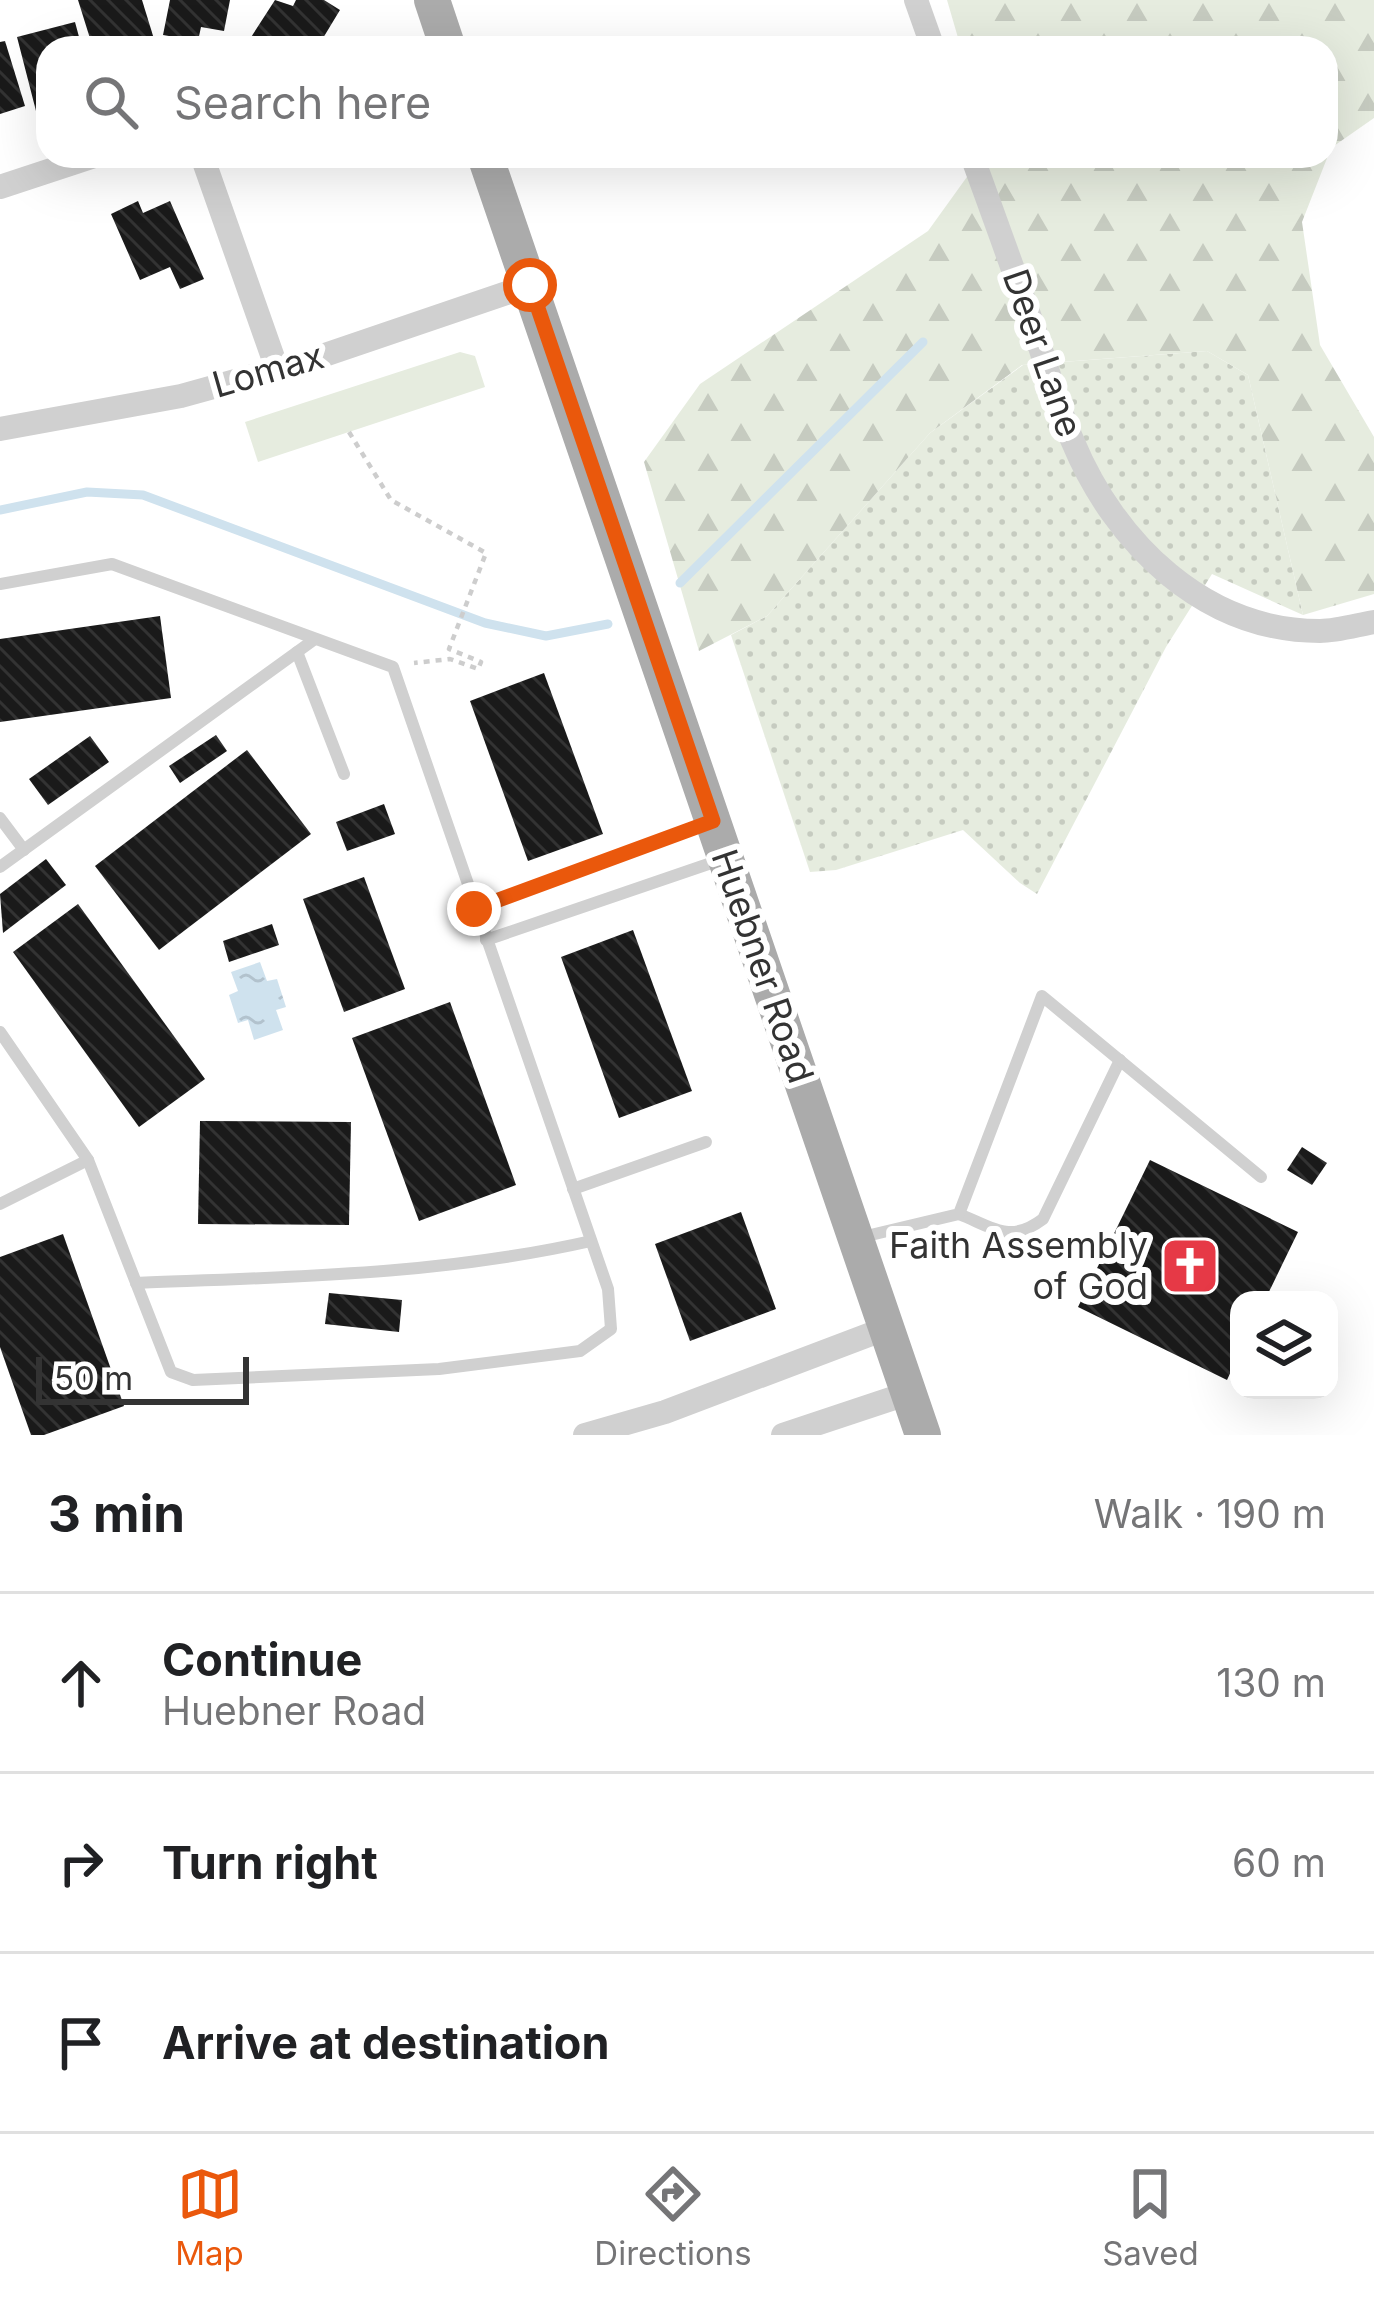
<!DOCTYPE html>
<meta charset="utf-8">
<style>
:root{--surface:#fff;--page:#f6f6f6;--text:#202124;--muted:#757577;--line:#e0e0e0;--accent:#ea580c}
body{margin:0;font-family:Inter,sans-serif;background:var(--page);color:var(--text)}
.controls{position:absolute;right:36px;bottom:36px;display:grid;overflow:hidden;border-radius:24px;box-shadow:0 12px 48px #0002}
.controls button{width:108px;height:108px;display:grid;place-items:center;padding:0;border:0;border-bottom:3px solid var(--line);background:var(--surface);color:var(--text);font:60px sans-serif}
.scale{position:absolute;left:36px;bottom:30px;width:213px;box-sizing:border-box;padding-left:12px;border:6px solid #333;border-top:0;font-size:33px;line-height:42px;white-space:nowrap;color:#333;-webkit-text-stroke:9px #fff;paint-order:stroke}
.stop{position:absolute;width:36px;height:36px;margin:-27px;border:9px solid #ea580c;border-radius:50%;background:#fff}
.stop.end{background:#ea580c;border-color:#fff;box-shadow:0 3px 12px #0008}
.list{margin:0;padding:0;list-style:none}
h2{display:flex;justify-content:space-between;align-items:center;height:156px;margin:0;padding:0 48px;font-size:51px}
h2 small{font-size:39px;font-weight:400;color:var(--muted)}
.list li{display:grid;grid-template-columns:78px 1fr auto;gap:36px;align-items:center;box-sizing:border-box;height:180px;padding:0 48px;border-top:3px solid var(--line)}
.list b{display:block;font-size:45px;white-space:nowrap}
.list p{margin:0;font-size:39px;white-space:nowrap;color:var(--muted)}
.list em{font-size:39px;font-style:normal;color:var(--muted)}
.icon{flex:none;width:66px;height:66px;fill:none;stroke:currentColor;stroke-width:2;stroke-linecap:round;stroke-linejoin:round}
.map{position:relative;flex:none;width:1374px;height:1435px;overflow:hidden}
.search{position:absolute;background:var(--surface);box-shadow:0 12px 48px #0002;left:36px;right:36px;top:36px;height:132px;display:flex;align-items:center;gap:30px;box-sizing:border-box;padding:0 42px;border-radius:36px;color:var(--muted);font-size:45px}
.sheet{height:696px;background:var(--surface)}
nav{display:flex;justify-content:space-around;align-items:center;box-sizing:border-box;height:168px;border-top:3px solid var(--line);background:var(--surface);font-size:33px;color:var(--muted)}
nav a{display:grid;justify-items:center;gap:6px}
nav .on{color:var(--accent)}
.map>svg:first-child{display:block}
.grass{fill:url(#grass-dots)}
.forest{fill:url(#forest-firs)}
.park{fill:#e6ecdf}
.water{fill:url(#water-ripples)}
.lines{fill:none;stroke-linecap:round;stroke-linejoin:round}
.stream{stroke:#cfe2ee;stroke-width:9}
.building{fill:url(#building-back-hatch)}
.path{stroke:#cdcdcd;stroke-width:4.5;stroke-dasharray:6 6;stroke-linecap:butt}
.service{stroke:#d0d0d0;stroke-width:12}
.minor{stroke:#d0d0d0;stroke-width:24}
.primary{stroke:#ababab;stroke-width:36}
.route{stroke:#ea580c;stroke-width:15}
.labels{text-anchor:middle;dominant-baseline:central;stroke-width:12;stroke-linejoin:round;paint-order:stroke}
.street-label{font-size:36px;fill:#333;stroke:#fff}
.poi-label{font-size:36px;fill:#333;stroke:#fff;text-anchor:end}
</style>
<div class="map">
<svg width="1374" height="1435" viewBox="0 0 1374 1435">
<defs>
<pattern id="grass-dots" width="8" height="8" patternUnits="userSpaceOnUse" patternTransform="scale(3)"><rect width="8" height="8" fill="#e6ecdf"/><path d="M2 2h.1M6 6h.1" fill="none" stroke="#c6cbc0" stroke-width="1.8" stroke-linecap="round"/></pattern>
<pattern id="forest-firs" width="22" height="20" patternUnits="userSpaceOnUse" patternTransform="scale(3)"><rect width="22" height="20" fill="#e6ecdf"/><path d="M5 1l3.5 6h-7zM16 11l3.5 6h-7z" fill="#c6cbc0"/></pattern>
<pattern id="water-ripples" width="26" height="14" patternUnits="userSpaceOnUse" patternTransform="scale(3)"><rect width="26" height="14" fill="#cfe2ee"/><path d="M2 4q2-2 4 0t4 0M15 11q2-2 4 0t4 0" fill="none" stroke="#b2c2cd"/></pattern>
<pattern id="building-back-hatch" width="6" height="6" patternUnits="userSpaceOnUse" patternTransform="scale(3)"><rect width="6" height="6" fill="#1a1a1a"/><path d="M-1 5l2 2M0 0l6 6M5-1l2 2" fill="none" stroke="#333"/></pattern>
</defs>
<rect width="100%" height="100%" fill="#fff"/>
<!-- grass -->
<polygon class="grass" points="1207,351 1248,375 1303,615 1212,574 1166,647 1037,894 1020,883 963,830 836,870 810,872 731,635 767,616 930,433 1023,365"/>
<!-- forest -->
<polygon class="forest" points="947,0 1374,0 1374,118 1331,148 1302,222 1320,345 1374,437 1374,594 1303,615 1248,375 1207,351 1022,365 930,433 767,616 699,651 644,462 700,384 928,231 982,156 1326,156 1326,48 961,48"/>
<!-- park -->
<polygon class="park" points="460,352 475,356 485,387 258,462 245,422"/>
<!-- water -->
<polygon class="water" points="260,962 267,981 277,979 286,1007 276,1010 283,1030 254,1040 248,1020 238,1023 229,995 238,991 231,972"/>
<g class="lines">
<!-- stream -->
<g class="stream">
<polyline points="0,510 87,492 143,495 485,623 546,636 608,624"/>
<polyline points="680,583 923,342"/>
</g>
</g>
<!-- building -->
<g class="building">
<polygon points="78,0 142,0 154,39 124,48 93,48"/>
<polygon points="170,0 230,0 224,31 201,27 198,41 163,35"/>
<polygon points="275,0 293,6 296,0 324,0 340,10 317,48 244,48"/>
<polygon points="75,22 82,48 48,48 48,108 36,111 17,37"/>
<polygon points="5,41 25,106 0,114 0,42"/>
<polygon points="138,201 143,213 170,201 204,279 180,289 170,267 140,280 111,214"/>
<polygon points="160,616 171,698 0,722 0,639"/>
<polygon points="544,673 603,834 528,861 470,701"/>
<polygon points="216,735 227,751 180,783 169,766"/>
<polygon points="90,736 109,762 48,805 29,779"/>
<polygon points="247,750 311,834 159,950 95,866"/>
<polygon points="384,804 395,834 347,851 336,822"/>
<polygon points="46,859 66,885 3,933 0,894"/>
<polygon points="364,877 405,989 344,1012 303,899"/>
<polygon points="78,904 205,1079 139,1127 13,952"/>
<polygon points="272,924 279,945 229,962 223,941"/>
<polygon points="633,930 692,1091 619,1118 561,957"/>
<polygon points="450,1002 516,1185 419,1221 352,1038"/>
<polygon points="200,1121 351,1122 349,1225 198,1224"/>
<polygon points="1302,1147 1327,1163 1312,1185 1287,1170"/>
<polygon points="1150,1160 1298,1232 1265,1300 1239,1300 1239,1354 1227,1380 1078,1307"/>
<polygon points="741,1212 776,1309 690,1341 655,1244"/>
<polygon points="63,1234 124,1406 44,1435 31,1435 0,1347 0,1257"/>
<polygon points="329,1293 402,1300 399,1332 325,1324"/>
</g>
<g class="lines">
<!-- path -->
<polyline class="path" points="349,432 391,500 486,553 449,649 481,662 478,669 450,659 414,663"/>
<!-- service -->
<g class="service">
<polyline points="0,584 112,564 393,667 608,1289 611,1329 580,1351 439,1369 193,1380 171,1372 88,1160 0,1032"/>
<polyline points="297,652 344,774"/>
<polyline points="0,818 24,850"/>
<polyline points="0,867 315,639"/>
<polyline points="474,909 707,824"/>
<polyline points="486,940 723,859"/>
<polyline points="573,1189 706,1142"/>
<polyline points="0,1204 88,1160"/>
<path d="M 959,1214 C 994,1228 1010,1244 1043,1219 L 1120,1060"/>
<polyline points="858,1238 959,1214 1042,996 1261,1177"/>
<path d="M 136,1283 C 289,1277 441,1275 591,1241"/>
</g>
<!-- minor -->
<g class="minor">
<polyline points="916,0 933,48"/>
<polyline points="202,156 277,369"/>
<path d="M 972,156 C 993,214 1014,271 1034,329 C 1047,366 1057,406 1073,442 C 1115,543 1204,631 1320,631 C 1337,631 1357,625 1374,622"/>
<polyline points="0,187 94,156"/>
<polyline points="0,429 181,396 304,362 530,285"/>
<polyline points="585,1435 665,1412 887,1328"/>
<polyline points="783,1435 909,1393"/>
</g>
<!-- primary -->
<g class="primary">
<polyline points="432,0 448,48"/>
<polyline points="485,156 923,1435"/>
</g>
</g>
<g class="lines">
<!-- route -->
<polyline class="route" points="474,909 713,821 530,285"/>
</g>
<!-- icons -->
<defs>
<g id="church-square" transform="scale(3)"><rect x="-9" y="-9" width="18" height="18" rx="4" fill="#e63946" stroke="#fff"/><path d="M-1.2-6h2.4v3.5h3.3v2.4h-3.3V6h-2.4V-.1h-3.3v-2.4h3.3Z" fill="#fff"/></g>
</defs>
<g fill-rule="evenodd">
<use href="#church-square" x="1190" y="1266"/>
</g>
<g class="labels">
<!-- street labels -->
<g class="street-label">
<text transform="translate(1043 353) rotate(71)">Deer Lane</text>
<text transform="translate(268 370) rotate(-16)">Lomax</text>
<text transform="translate(763 966) rotate(71)">Huebner Road</text>
</g>
<!-- poi labels -->
<g class="poi-label">
<text x="1148" y="1245">Faith Assembly<tspan x="1148" dy="41">of God</tspan></text>
</g>
</g>
</svg>
<div class="controls">
<button><svg class="icon" aria-label="layers" viewBox="0 0 24 24"><path d="M12 4l9 5-9 5-9-5zM3 14l9 5 9-5"/></svg></button>
</div>
<div class="scale">50 m</div>
<div class="stop" style="left:530px;top:285px"></div>
<div class="stop end" style="left:474px;top:909px"></div>
<div class="search"><svg class="icon" aria-label="search" viewBox="0 0 24 24"><circle cx="10" cy="10" r="6"/><path d="M15 15l6 6"/></svg>Search here</div>
</div>
<section class="sheet">
<h2>3 min<small>Walk · 190 m</small></h2>
<ul class="list">
<li><svg class="icon" aria-label="ahead" viewBox="0 0 24 24"><path d="M12 20V5M6 11l6-6 6 6"/></svg><div><b>Continue</b><p>Huebner Road</p></div><em>130 m</em></li>
<li><svg class="icon" aria-label="right" viewBox="0 0 24 24"><path d="M7 20v-9h11M14 6l5 5-5 5"/></svg><div><b>Turn right</b></div><em>60 m</em></li>
<li><svg class="icon" aria-label="arrive" viewBox="0 0 24 24"><path d="M6 21V4h12l-3 4 3 4H6"/></svg><div><b>Arrive at destination</b></div></li>
</ul>
</section>
<nav>
<a class="on"><svg class="icon" aria-label="map" viewBox="0 0 24 24"><path d="M3 6l6-2 6 2 6-2v14l-6 2-6-2-6 2zM9 4v14M15 6v14"/></svg>Map</a>
<a><svg class="icon" aria-label="directions" viewBox="0 0 24 24"><path d="M12 3l9 9-9 9-9-9zM9 14v-3h6M13 9l2 2-2 2"/></svg>Directions</a>
<a><svg class="icon" aria-label="saved" viewBox="0 0 24 24"><path d="M7 4h10v16l-5-4-5 4z"/></svg>Saved</a>
</nav>
